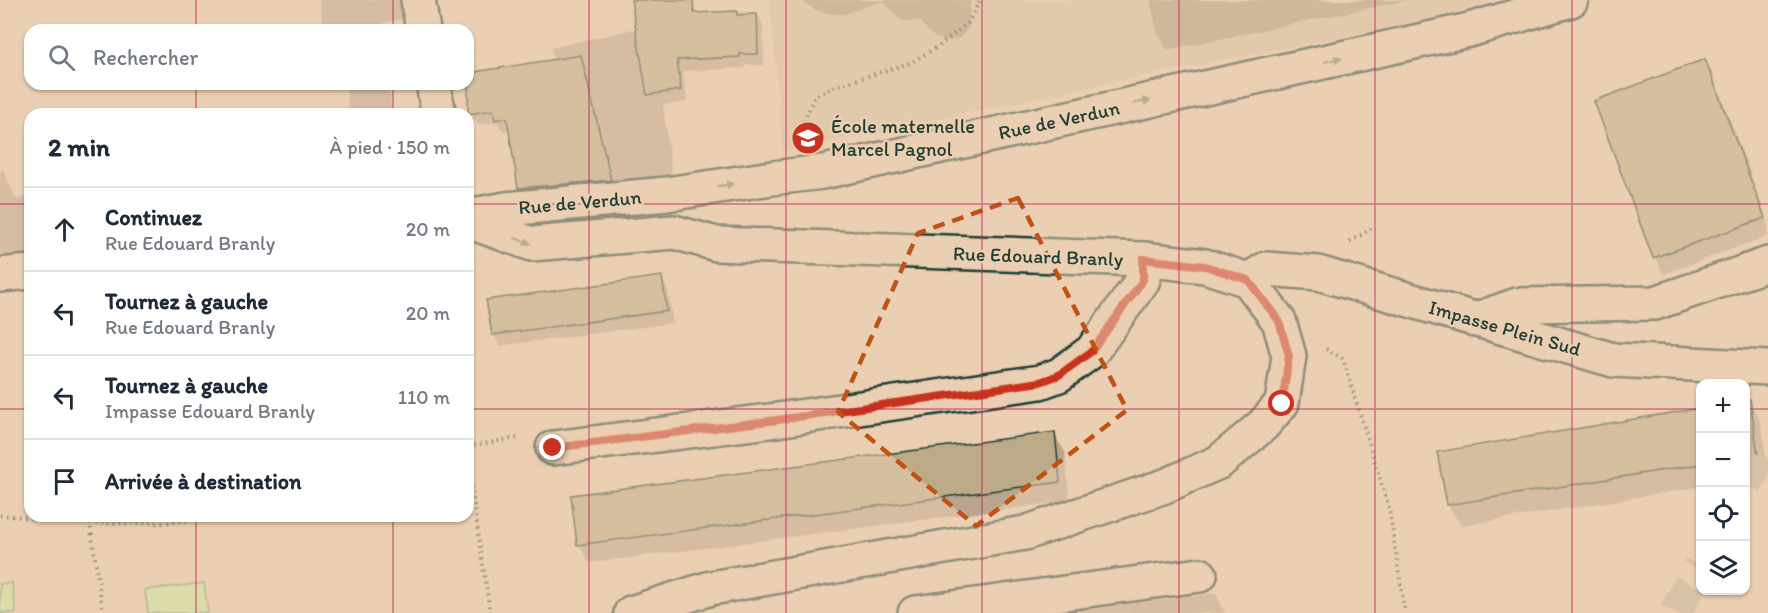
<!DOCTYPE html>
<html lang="fr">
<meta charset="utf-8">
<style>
:root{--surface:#fff;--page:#f6f6f7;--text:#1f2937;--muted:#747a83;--line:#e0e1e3}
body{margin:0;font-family:Itim,sans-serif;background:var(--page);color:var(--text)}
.controls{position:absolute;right:18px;bottom:18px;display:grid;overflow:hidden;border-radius:12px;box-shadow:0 2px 4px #0004}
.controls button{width:54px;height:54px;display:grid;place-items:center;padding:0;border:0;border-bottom:2px solid var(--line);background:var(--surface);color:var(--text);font:30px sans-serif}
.stop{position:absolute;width:18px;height:18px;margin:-14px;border:4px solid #c8321e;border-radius:50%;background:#fff}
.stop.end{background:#c8321e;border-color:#fff;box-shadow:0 2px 6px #0008}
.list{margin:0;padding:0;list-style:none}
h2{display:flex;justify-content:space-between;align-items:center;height:78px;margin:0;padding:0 24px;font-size:26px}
h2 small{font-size:20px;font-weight:400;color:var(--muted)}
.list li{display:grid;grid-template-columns:39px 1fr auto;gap:18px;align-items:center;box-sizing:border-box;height:84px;padding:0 24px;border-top:2px solid var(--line)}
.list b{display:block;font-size:22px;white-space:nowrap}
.list p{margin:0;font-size:20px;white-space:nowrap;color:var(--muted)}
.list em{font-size:20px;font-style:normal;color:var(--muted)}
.icon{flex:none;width:33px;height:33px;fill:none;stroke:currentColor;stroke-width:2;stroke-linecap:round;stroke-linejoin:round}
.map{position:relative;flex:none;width:1768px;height:613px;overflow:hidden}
.search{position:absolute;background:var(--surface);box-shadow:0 2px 4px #0004;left:24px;top:24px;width:450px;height:66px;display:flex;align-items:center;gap:15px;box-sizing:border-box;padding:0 21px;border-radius:18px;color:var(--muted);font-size:22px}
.panel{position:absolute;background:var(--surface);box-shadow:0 2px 4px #0004;left:24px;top:108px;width:450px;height:414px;border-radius:18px}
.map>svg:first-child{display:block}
.built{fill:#d9c1a3}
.green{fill:#c9e9a1;stroke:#74936a;stroke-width:1.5}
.shadow{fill:#0003}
.building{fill:#bdaa88;stroke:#1f3d34;stroke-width:1.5}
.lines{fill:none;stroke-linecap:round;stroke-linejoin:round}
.highway-tunnel{stroke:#c2b299;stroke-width:33;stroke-dasharray:33 16;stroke-linecap:butt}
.minor-casing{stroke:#1f3d34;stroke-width:38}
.path{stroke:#1f3d34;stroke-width:4;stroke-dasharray:1.5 4.5;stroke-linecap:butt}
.minor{stroke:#ebcfb2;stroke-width:33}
.oneway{fill:#7b7f6d}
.route{stroke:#c8321e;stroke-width:8}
.marked{fill:none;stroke:#c05314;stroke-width:4.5;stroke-dasharray:12 8;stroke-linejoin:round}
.grid{fill:none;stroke:#c2185b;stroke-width:1.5;stroke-opacity:0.55}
.labels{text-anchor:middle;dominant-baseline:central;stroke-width:5;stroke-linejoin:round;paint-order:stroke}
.street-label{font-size:20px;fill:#1f3d34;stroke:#ebcfb2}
.poi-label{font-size:20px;fill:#1f3d34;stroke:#ebcfb2;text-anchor:start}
</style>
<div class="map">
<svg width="1768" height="613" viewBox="0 0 1768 613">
<rect width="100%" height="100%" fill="#ebcfb2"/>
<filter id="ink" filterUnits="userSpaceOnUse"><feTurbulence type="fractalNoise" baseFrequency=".0167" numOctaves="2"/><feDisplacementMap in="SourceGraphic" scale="12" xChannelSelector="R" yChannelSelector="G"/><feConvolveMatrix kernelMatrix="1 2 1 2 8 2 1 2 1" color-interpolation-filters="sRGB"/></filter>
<g filter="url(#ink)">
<!-- built -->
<polygon class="built" points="770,0 1491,0 1445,16 1066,92 783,152"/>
<!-- green -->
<g class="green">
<polygon points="12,583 16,613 0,613 0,584"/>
<polygon points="204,583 208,613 148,613 145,590"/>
</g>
<!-- shadow -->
<g class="shadow">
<polygon points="319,0 399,0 402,19 379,24 380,30 324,30"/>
<polygon points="800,0 970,0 969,27 961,37 950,41 936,38 927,31 920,21 904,21 899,19 883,1 845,14 831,14 815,10"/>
<polygon points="1150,0 1408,0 1167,50 1157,31"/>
<polygon points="756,12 763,24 764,65 745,65 745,68 683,71 687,102 663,105 673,184 527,199 520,187 511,130 503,131 497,122 478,125 471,113 467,84 468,75 554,61 551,48 699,14"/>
<polygon points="1705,60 1714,76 1768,221 1768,236 1664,274 1655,258 1596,102"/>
<polygon points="345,84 388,84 393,114 350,114"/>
<polygon points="3,170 17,200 30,195 30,259 0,263 0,171"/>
<polygon points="661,278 668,290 673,323 500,346 493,334"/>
<polygon points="1746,401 1749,401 1761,422 1768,470 1768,476 1746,479"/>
<polygon points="1700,409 1700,487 1461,526 1448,505 1439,453"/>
<polygon points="1054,434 1065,452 1070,501 589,563 579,544"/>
<polygon points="1216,593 1225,613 1063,613"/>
</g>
<!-- building -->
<g class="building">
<polygon points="631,0 693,0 694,13 737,11 737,15 757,14 758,54 740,54 740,57 677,60 681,90 647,95"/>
<polygon points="581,55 611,180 518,188 507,118 495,120 493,110 468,114 468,73"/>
<polygon points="1705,59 1765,218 1653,258 1594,101"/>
<polygon points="662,276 667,311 492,335 486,300"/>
<polygon points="1750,399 1758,455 1746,457 1746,400"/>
<polygon points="1701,408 1701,464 1447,505 1437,452"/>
<polygon points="1055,432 1060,482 577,545 571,495"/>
</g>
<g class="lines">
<!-- highway-tunnel -->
<g class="highway-tunnel">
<polyline points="1746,485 1768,444"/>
<polyline points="1675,613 1700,566"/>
</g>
<!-- minor casing -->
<g class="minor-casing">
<g id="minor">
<polyline points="418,0 423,30"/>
<polyline points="433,84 439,114"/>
<polyline points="468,216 506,209 667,194 772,178 823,172 1469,30 1571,0"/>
<polyline points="468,221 532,244 674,232 716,244 1143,259 1205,266 1248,280 1279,321 1289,356 1282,403 1263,425 1219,462 1165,486 1025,533 711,588 631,613"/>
<polyline points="0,275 30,272"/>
<polyline points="1248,280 1266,269 1318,273 1613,360 1768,368"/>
<polyline points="1475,320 1517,305 1655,303 1768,264"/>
<polyline points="553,448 777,420 1040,382 1059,375 1092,351 1143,280 1143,259"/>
<polyline points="915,613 1200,575"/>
</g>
</g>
<!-- path -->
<g class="path">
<polyline points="801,139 805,118 815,96 836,86 910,63 939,46 968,23 980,0"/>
<polyline points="1350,242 1372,228"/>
<polyline points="1326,349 1343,359 1389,508 1405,613"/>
<polyline points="468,446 518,438"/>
<polyline points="468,463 490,613"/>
<polyline points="0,515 90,523 164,523 228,516"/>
<polyline points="89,516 103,613"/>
</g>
<!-- minor -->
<use href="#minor" class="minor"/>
</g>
<!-- one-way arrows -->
<defs><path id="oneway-solid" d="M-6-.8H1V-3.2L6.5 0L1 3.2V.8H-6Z" transform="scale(1.5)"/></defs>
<g class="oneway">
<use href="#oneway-solid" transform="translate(1333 60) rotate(-12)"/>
<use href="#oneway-solid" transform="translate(1142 102) rotate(-12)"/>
<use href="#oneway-solid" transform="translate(725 185) rotate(-9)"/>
<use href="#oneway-solid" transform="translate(523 241) rotate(19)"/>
</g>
</g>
<g class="lines" filter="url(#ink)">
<!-- route -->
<polyline class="route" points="553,448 777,420 1040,382 1059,375 1092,351 1143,280 1143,259 1205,266 1248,280 1279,321 1289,356 1282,404"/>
</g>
<!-- marked area -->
<path d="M0 0H1768V613H0ZM 1018,198 L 1127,410 L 976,526 L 838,412 L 918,233 Z" fill="#ebcfb2" fill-opacity=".55" fill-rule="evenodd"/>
<path class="marked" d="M 1018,198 L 1127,410 L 976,526 L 838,412 L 918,233 Z"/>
<!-- grid -->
<path class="grid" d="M 196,0 L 196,30M 393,0 L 393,30M 589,0 L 589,613M 786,0 L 786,613M 982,0 L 982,613M 1179,0 L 1179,613M 1375,0 L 1375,613M 1572,0 L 1572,613M 196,84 L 196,114M 393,84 L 393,114M 0,204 L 30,204M 468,204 L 1768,204M 0,409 L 30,409M 468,409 L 1700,409M 1746,409 L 1768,409M 196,516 L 196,613M 393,516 L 393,613"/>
<!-- icons -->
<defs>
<g id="school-disc" transform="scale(1.725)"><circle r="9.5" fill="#c8321e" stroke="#ebcfb2"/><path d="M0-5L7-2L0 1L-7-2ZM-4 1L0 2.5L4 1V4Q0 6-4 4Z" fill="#fff"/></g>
</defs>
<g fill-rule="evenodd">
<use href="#school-disc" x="808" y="138"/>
</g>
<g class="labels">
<!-- street labels -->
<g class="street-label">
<text transform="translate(1059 120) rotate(-12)">Rue de Verdun</text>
<text transform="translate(580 202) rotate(-5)">Rue de Verdun</text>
<text transform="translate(1038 256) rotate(2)">Rue Edouard Branly</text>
<text transform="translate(1505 328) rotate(16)">Impasse Plein Sud</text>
</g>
<!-- poi labels -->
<g class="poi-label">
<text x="831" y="126">École maternelle<tspan x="831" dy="23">Marcel Pagnol</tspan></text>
</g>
</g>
</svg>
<div class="controls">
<button>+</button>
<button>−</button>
<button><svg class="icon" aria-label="locate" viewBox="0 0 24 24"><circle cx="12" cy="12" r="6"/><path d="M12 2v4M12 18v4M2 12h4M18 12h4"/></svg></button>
<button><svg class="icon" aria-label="layers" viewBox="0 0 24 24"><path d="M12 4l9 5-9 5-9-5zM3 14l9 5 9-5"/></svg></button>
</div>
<div class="stop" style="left:1282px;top:404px"></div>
<div class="stop end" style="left:553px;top:448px"></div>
<div class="search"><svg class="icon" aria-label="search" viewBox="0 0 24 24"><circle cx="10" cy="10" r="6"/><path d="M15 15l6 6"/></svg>Rechercher</div>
<section class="panel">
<h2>2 min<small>À pied · 150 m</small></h2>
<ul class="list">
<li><svg class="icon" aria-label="ahead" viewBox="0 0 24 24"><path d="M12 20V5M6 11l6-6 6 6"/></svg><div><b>Continuez</b><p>Rue Edouard Branly</p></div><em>20 m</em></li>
<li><svg class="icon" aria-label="left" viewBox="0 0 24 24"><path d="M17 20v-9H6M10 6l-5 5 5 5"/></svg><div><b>Tournez à gauche</b><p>Rue Edouard Branly</p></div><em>20 m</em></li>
<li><svg class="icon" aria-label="left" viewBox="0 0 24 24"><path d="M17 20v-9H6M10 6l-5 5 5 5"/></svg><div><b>Tournez à gauche</b><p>Impasse Edouard Branly</p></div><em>110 m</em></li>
<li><svg class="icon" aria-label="arrive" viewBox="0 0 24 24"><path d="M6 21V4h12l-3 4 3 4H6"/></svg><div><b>Arrivée à destination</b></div></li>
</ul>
</section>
</div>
